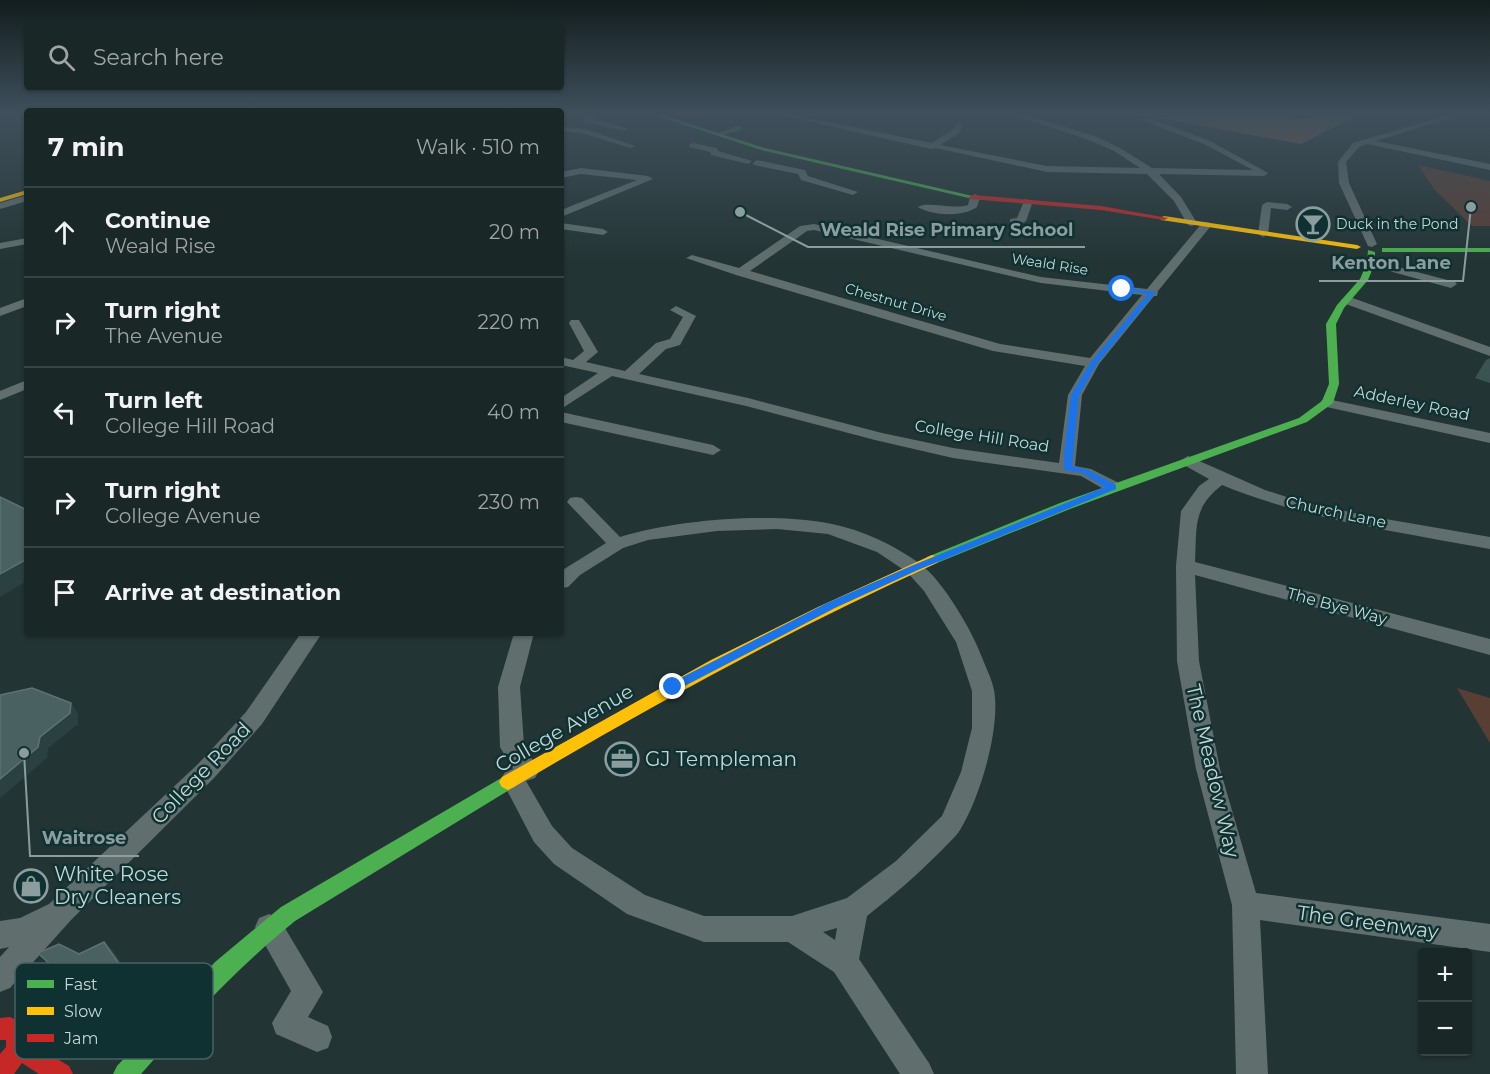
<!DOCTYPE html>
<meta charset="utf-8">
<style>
:root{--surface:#1a2727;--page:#232f2f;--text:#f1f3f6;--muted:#9fa5a7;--line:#384444}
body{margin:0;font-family:Montserrat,sans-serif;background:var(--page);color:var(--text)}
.controls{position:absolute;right:18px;bottom:18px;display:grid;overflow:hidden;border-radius:6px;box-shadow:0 2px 4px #0004}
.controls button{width:54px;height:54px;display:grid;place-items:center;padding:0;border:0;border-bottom:2px solid var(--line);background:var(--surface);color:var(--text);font:30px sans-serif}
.stop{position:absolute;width:18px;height:18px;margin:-14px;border:4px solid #1a73e8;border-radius:50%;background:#fff}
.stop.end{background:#1a73e8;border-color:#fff;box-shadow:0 2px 6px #0008}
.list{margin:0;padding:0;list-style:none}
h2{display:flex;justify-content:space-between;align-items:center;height:78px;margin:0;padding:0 24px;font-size:26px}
h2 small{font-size:20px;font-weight:400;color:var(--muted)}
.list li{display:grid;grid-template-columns:39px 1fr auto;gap:18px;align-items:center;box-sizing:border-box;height:90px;padding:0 24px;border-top:2px solid var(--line)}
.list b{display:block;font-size:22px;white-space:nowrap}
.list p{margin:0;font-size:20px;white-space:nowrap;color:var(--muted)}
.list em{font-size:20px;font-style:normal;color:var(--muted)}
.icon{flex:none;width:33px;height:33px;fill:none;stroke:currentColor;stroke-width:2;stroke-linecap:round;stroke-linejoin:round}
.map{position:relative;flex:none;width:1490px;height:1074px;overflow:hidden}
.search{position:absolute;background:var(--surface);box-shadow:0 2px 4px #0004;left:24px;top:24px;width:540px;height:66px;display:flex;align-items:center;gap:15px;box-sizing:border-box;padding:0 21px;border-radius:6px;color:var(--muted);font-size:22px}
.panel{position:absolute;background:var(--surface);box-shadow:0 2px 4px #0004;left:24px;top:108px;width:540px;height:528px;border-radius:6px}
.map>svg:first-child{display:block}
.green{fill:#593e34}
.forest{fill:#835745}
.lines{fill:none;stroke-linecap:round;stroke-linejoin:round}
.street{fill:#606f6e;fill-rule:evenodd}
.fast{fill:#4caf50;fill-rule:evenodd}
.slow{fill:#ffc107;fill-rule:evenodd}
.jam{fill:#c62828;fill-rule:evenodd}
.wall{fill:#3b5353}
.shaded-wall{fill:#2b4141}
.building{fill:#4a6161;stroke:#5d7373;stroke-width:1.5}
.route{fill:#1a73e8}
.labels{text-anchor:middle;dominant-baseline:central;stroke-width:5;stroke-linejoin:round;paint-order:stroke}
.far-poi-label{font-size:14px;fill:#c5d6d6;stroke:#103131;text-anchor:start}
.far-street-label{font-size:14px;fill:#c5d6d6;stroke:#103131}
.street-label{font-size:16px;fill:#c5d6d6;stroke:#103131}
.near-street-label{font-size:20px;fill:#c5d6d6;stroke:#103131}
.near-poi-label{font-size:20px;fill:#c5d6d6;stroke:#103131;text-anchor:start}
.key{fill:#103131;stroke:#466363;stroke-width:1.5}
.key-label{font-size:16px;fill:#c5d6d6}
.leader{fill:none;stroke:#8c9d9d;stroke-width:2}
.callout-dot{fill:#8c9d9d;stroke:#103131;stroke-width:2}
.callout-label{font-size:18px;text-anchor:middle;font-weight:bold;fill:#8c9d9d;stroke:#103131;stroke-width:5;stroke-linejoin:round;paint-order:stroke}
</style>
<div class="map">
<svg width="1490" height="1074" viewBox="0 0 1490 1074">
<rect width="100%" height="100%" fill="#233434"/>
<!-- green -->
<g class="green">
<polygon points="1418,165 1490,181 1490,226 1472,226 1434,189"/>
<polygon points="1457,688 1490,698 1490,743"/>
</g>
<!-- forest -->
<polygon class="forest" points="1136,114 1276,114 1284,117 1311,119 1322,114 1338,114 1353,118 1301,144"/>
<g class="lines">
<!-- street -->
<g class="street">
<polygon points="776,114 790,114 932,143 952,130 958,123 962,125 959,133 940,145 1047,166 1140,168 1114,151 1089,140 1011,114 1023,114 1095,136 1120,148 1152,168 1253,170 1204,144 1144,121 1143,119 1147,117 1210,141 1268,173 1264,176 1159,174 1181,197 1197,223 1192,226 1188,225 1174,201 1147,174 1047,172 935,148 931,149"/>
<polygon points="1451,114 1463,114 1376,141 1490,164 1490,170 1367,144 1359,147 1346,162 1349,183 1377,244 1372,247 1368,246 1339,183 1338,162 1353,143"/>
<polygon points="589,115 595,115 594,119 629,129 625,131 585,122 584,120"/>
<polygon points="738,126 741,126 741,130 719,136 715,134"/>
<polygon points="561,127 585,129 635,146 631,148 581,133 561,131"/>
<polygon points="693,143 717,148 718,151 752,161 748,164 711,155 710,152 690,147 689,145"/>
<polygon points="757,160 805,170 808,176 858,192 853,195 801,180 798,174 754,165 753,163"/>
<polygon points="581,168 648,176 653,179 561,217 561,210 637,180 581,174 561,178 561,172"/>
<path d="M 975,194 L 980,197 L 977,207 C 963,217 932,216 918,207 C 927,201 953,210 968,205 L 970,197 Z"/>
<polygon points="27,195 27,201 0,209 0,203"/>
<polygon points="1025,199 1033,201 1026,221 1021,224 1010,223 1010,219 1017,218"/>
<polygon points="1267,202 1287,204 1292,207 1287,210 1271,208 1268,234 1263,237 1258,234 1262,205"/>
<path d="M 1206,222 L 1210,223 L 1210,227 L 1158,291 L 1157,296 L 1154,296 L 1099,364 L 1082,395 L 1075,466 L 1091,469 L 1119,483 L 1121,487 L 1119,491 L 1107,491 L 1081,476 L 953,458 L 875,440 L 746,406 L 612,376 L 561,409 L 561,398 L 598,373 L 561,365 L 561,357 L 573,360 L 584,351 L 569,323 L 571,320 L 579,320 L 598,352 L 586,362 L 625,371 L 656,343 L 670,339 L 683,317 L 670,310 L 676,306 L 696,316 L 680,345 L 666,349 L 639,374 L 748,398 L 882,433 L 953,448 L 1059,463 L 1068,395 L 1085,366 L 993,351 L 736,275 L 686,258 L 692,255 L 739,268 L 800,226 L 814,224 L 1041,277 L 1147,289 L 1202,223 ZM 814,230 L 1041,283 L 1142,295 L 1090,358 L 1000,344 L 750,271 L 807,231 Z"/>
<polygon points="561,223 603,229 608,232 603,235 561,229"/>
<polygon points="27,238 27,244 0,249 0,243"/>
<polygon points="1371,260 1455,282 1457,284 1451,288 1367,265 1365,263"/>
<polygon points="1347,296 1490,347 1490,356 1343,303 1341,300"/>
<polygon points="27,298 27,306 0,316 0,308"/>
<polygon points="27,380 27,389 0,400 0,391"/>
<polygon points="1327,399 1490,433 1490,443 1322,406 1320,403 1322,400"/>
<polygon points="561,412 713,445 721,450 713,455 561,422"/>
<path d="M 1188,456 L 1265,490 L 1302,502 L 1374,517 L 1490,537 L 1490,549 C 1399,532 1308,520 1222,485 C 1192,508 1197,528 1195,562 L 1490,639 L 1490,655 L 1195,575 L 1199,661 L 1220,769 L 1256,893 L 1490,924 L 1490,952 L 1260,920 L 1268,1074 L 1236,1074 L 1232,905 L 1196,769 L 1177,661 L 1176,566 L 1181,511 L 1199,486 L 1209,479 L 1182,464 L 1180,461 Z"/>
<path d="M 576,497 L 582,498 L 620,537 C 679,519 772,512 832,524 C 862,530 894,545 919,563 C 943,580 973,632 983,660 C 987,670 992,680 994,690 C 1001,727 980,798 960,830 C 956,837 948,843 942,850 C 918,874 894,895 867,916 L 859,959 L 929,1063 L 934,1074 L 900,1074 L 834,972 L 788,942 L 704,942 L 627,914 L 554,864 L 534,842 L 501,779 L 505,772 L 513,769 L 500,747 L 498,687 L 514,633 L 534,633 L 520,687 L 524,745 L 539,771 L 535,778 L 526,781 L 552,826 L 572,848 L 645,895 L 704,916 L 792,916 L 847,898 L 896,861 L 942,816 L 961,772 L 972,728 L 972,691 L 956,642 L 924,591 L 907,572 L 877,552 L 828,534 L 777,529 L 717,531 L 648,540 L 623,548 L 580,575 L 568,587 L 561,588 L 561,571 L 606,543 L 567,502 L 570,498 ZM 837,928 L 835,940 L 823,932 Z"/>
<polygon points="301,633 322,633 262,724 214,778 71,920 10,988 0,992 0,957 9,947 0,949 0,921 20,918 49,904 198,764 246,712"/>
<polygon points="269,914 279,918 323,992 308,1017 328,1026 332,1037 328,1048 317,1052 276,1034 272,1023 291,991 255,927 259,918"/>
</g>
<!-- fast -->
<g class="fast">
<polygon points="651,114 659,114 765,148 977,197 973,199 761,150"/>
<rect x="1382" y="248" width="108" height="4"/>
<polygon points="1368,250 1375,252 1375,263 1368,280 1344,308 1336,324 1339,384 1333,403 1307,422 1070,509 937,563 927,563 925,560 927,557 1060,503 1299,418 1322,401 1329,384 1326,324 1337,305 1360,279 1367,263"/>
<path d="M 508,774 L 514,777 L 517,782 L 514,787 L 295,921 C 238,967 189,1020 141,1074 L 113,1074 L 117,1066 L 215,962 L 281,907 Z"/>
</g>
<!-- slow -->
<g class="slow">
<polygon points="27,190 27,194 0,202 0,198"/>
<polygon points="1164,216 1357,245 1361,247 1357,249 1161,220 1160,218"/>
<path d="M 932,555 L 937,557 L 939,560 L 937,563 C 791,629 652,705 514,787 L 508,790 L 502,787 L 499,782 L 502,777 L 711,660 L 818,607 Z"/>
</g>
<!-- jam -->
<g class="jam">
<polygon points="973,195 1101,206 1168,218 1164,220 1101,210 970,199 969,197"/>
<polygon points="10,1017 25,1024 29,1042 69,1066 73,1074 39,1074 22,1063 14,1074 0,1074 0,1054 6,1047 6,1040 0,1040 0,1018"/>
</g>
</g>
<!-- wall -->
<polygon class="wall" points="1490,358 1490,383 1475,378 1486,360"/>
<!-- shaded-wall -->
<g class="shaded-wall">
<polygon points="27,559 27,581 0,597 0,574"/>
<polygon points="71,703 78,714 78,724 48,748 47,758 0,798 0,779"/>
<polygon points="104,942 114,952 129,975 88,1001 78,991"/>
</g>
<!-- building -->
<g class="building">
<polygon points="0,497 27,510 27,559 0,574"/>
<polygon points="32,688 71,703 70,713 40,737 38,747 0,779 0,695"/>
<polygon points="104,942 120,965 78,991 38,953 59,944 79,954"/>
</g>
<!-- sky -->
<linearGradient id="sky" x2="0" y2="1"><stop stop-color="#131d1d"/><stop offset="0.43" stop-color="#3f505c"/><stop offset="1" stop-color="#3f505c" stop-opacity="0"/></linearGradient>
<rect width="1490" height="264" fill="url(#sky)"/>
<!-- route -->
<polygon class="route" points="1122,287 1156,292 1097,364 1079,395 1072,466 1088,470 1116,485 1116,489 918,570 835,608 677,690 669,690 669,684 827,603 911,566 1105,487 1082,473 1064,470 1064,454 1071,395 1091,362 1148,294 1120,290"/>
<!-- icons -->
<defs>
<g id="bar-ring" transform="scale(1.725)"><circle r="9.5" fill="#103131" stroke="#8c9d9d" stroke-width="1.5"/><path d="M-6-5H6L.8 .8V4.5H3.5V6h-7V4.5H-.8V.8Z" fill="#8c9d9d"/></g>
<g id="office-ring" transform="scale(1.725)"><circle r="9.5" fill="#103131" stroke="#8c9d9d" stroke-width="1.5"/><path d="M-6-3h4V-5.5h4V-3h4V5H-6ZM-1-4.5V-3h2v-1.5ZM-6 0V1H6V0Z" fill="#8c9d9d"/></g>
<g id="shop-ring" transform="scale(1.725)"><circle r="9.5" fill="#103131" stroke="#8c9d9d" stroke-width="1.5"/><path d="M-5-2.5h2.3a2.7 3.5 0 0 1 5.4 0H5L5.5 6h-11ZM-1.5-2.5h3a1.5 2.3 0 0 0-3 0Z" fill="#8c9d9d"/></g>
</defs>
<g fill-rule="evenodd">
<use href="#bar-ring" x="1313" y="224"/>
<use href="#office-ring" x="622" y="759"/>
<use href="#shop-ring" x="31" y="886"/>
</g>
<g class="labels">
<!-- far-poi labels -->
<g class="far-poi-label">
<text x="1336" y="224">Duck in the Pond</text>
</g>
<!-- far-street labels -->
<g class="far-street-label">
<text transform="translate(1050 264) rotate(9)">Weald Rise</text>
<text transform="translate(896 302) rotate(16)">Chestnut Drive</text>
</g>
<!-- street labels -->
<g class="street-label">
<text transform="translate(1412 403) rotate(12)">Adderley Road</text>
<text transform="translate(982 436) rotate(9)">College Hill Road</text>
<text transform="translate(1336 512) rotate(12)">Church Lane</text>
<text transform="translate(1337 606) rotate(15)">The Bye Way</text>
</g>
<!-- near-street labels -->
<g class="near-street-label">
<text transform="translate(564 728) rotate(-30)">College Avenue</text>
<text transform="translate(1213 771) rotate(77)">The Meadow Way</text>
<text transform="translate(201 773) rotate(-46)">College Road</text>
<text transform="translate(1368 922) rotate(8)">The Greenway</text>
</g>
<!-- near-poi labels -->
<g class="near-poi-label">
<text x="645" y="759">GJ Templeman</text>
<text x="54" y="874">White Rose<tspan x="54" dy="23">Dry Cleaners</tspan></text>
</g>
</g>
<!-- legend -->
<rect x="15" y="963" width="198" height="96" rx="9" class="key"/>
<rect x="27" y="980" width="27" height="8" fill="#4caf50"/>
<rect x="27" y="1007" width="27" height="8" fill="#ffc107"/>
<rect x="27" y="1034" width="27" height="8" fill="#c62828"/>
<g class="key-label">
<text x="64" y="990">Fast</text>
<text x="64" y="1017">Slow</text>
<text x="64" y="1044">Jam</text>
</g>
<!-- callouts -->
<path class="leader" d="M740 212L808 247H1085M1471 207L1463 281H1319M24 753L30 856H139"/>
<g class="callout-dot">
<circle cx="740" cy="212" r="6"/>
<circle cx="1471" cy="207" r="6"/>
<circle cx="24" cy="753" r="6"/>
</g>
<g class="callout-label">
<text x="947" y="236">Weald Rise Primary School</text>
<text x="1391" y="269">Kenton Lane</text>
<text x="84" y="844">Waitrose</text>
</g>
</svg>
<div class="controls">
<button>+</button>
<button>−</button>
</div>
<div class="stop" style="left:1122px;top:289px"></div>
<div class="stop end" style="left:673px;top:687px"></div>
<div class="search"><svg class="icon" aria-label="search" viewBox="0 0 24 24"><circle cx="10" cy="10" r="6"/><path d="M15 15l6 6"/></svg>Search here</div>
<section class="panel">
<h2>7 min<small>Walk · 510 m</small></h2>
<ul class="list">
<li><svg class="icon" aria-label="ahead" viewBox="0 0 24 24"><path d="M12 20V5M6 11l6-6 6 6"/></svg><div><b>Continue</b><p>Weald Rise</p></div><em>20 m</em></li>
<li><svg class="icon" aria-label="right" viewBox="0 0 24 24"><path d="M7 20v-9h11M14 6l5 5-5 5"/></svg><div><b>Turn right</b><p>The Avenue</p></div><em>220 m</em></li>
<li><svg class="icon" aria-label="left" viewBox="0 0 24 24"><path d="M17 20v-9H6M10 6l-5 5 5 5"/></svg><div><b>Turn left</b><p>College Hill Road</p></div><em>40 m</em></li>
<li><svg class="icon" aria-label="right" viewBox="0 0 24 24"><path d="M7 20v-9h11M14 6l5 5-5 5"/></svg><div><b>Turn right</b><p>College Avenue</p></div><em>230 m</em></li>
<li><svg class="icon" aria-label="arrive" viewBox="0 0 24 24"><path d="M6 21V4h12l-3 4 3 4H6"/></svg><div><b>Arrive at destination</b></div></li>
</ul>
</section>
</div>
